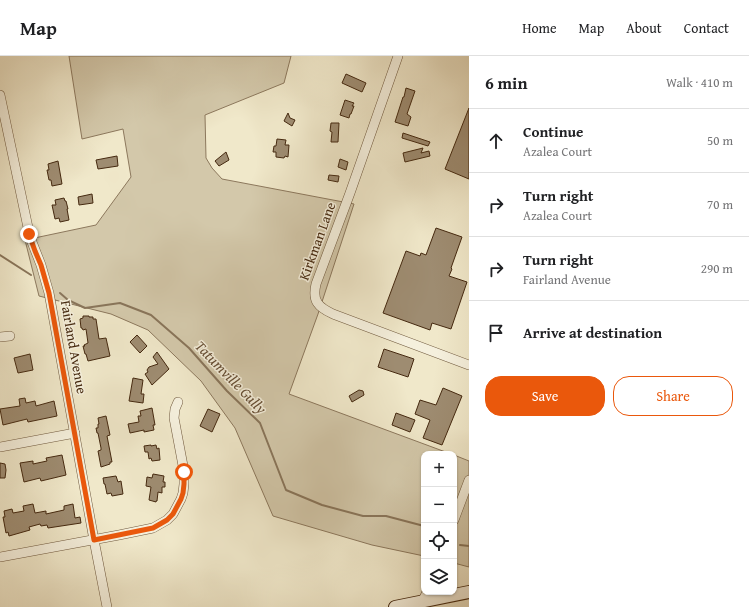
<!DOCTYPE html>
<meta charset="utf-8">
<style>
:root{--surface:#fff;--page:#f2f2f2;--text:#202124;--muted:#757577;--line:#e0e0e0;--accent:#ea580c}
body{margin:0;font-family:"Gentium Book Plus",serif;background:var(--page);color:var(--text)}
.controls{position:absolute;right:12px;bottom:12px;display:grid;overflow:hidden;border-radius:8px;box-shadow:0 1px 3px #0004}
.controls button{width:36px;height:36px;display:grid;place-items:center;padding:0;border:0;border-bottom:1px solid var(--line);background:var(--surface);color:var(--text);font:20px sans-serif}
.stop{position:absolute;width:12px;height:12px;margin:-9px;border:3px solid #ea580c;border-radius:50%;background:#fff}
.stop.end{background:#ea580c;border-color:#fff;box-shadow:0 1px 4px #0008}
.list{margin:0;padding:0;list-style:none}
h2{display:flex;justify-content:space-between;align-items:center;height:52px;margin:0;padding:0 16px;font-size:17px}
h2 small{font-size:13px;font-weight:400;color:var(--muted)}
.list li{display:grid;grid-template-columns:26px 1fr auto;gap:12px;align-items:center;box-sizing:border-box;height:64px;padding:0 16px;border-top:1px solid var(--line)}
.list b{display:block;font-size:15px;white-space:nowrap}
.list p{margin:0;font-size:13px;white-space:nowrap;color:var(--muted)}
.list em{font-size:13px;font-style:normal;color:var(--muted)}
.actions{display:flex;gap:8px;padding:12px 16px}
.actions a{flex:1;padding:9px 0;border:1px solid var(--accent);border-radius:16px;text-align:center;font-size:14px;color:var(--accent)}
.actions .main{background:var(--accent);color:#fff}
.icon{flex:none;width:22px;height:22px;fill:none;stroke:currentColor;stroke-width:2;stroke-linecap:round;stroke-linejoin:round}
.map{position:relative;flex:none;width:469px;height:551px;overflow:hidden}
header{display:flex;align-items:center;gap:24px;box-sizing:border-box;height:56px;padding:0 20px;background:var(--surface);border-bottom:1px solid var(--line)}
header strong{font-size:19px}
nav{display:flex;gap:22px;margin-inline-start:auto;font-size:14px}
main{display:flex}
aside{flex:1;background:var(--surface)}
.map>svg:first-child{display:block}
.green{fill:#d3c8aa;stroke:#8c785d}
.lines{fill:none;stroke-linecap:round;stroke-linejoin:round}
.stream{stroke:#89755a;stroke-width:2}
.building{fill:#9e8c71;stroke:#452910}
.street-casing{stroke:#70593e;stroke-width:10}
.secondary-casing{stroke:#452910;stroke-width:14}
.street{stroke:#f5f0dd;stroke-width:9}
.secondary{stroke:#f5f0dd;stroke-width:12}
.route{stroke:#ea580c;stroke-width:5}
.labels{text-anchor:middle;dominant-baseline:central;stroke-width:3;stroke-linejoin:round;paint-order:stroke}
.street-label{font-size:14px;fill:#452910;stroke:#f5f0dd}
.water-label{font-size:15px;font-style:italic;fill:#674f35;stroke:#f5f0dd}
</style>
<header>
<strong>Map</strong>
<nav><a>Home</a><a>Map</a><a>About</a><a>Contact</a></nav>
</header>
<main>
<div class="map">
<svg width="469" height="551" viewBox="0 0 469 551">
<rect width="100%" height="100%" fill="#f0e8ca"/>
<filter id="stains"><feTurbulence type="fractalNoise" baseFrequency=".005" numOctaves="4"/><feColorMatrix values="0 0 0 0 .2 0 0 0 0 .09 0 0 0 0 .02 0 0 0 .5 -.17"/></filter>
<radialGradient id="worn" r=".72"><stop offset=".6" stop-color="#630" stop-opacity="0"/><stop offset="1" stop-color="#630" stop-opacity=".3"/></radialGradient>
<!-- green -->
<g class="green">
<polygon points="69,0 291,0 284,27 205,59 206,102 212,112 222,123 354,148 318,258 289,338 451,398 424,398 424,500 372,489 273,460 235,372 201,325 148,274 111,258 39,240 25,184 96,169 131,121 123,73 82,83"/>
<polygon points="454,399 469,405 469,511 454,507"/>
</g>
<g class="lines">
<!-- stream -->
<g class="stream">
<polyline points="0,199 31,219"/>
<polyline points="60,237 68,244 85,252 120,247 151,259 189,292 227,335 260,367 286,434 322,449 363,460 386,460 424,470"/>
<polyline points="460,489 469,490"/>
</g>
</g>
<!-- building -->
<g class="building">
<polygon points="346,18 366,27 362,36 342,27"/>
<polygon points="406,32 415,35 407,58 411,61 408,70 395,66 403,41 404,41"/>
<polygon points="345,44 354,47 352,50 354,50 351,58 350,58 349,62 340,59"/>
<polygon points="469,52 469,123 445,113"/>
<polygon points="288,57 290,62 295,64 292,70 284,65"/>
<polygon points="331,67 339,67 338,86 331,86 332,76 330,75"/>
<polygon points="403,77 430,86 428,90 402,82"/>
<polygon points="277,83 286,84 285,89 289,89 288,101 285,100 284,102 276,101 276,96 273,96 274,90 276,90"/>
<polygon points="423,92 421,97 429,95 430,100 405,106 403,97"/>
<polygon points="226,96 229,104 219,110 215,105"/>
<polygon points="117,100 118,110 98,113 96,104"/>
<polygon points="340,103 348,106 346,114 338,111"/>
<polygon points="58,105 62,128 52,130 51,124 49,124 47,114 49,114 48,108"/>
<polygon points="329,119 339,120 338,126 328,124"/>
<polygon points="92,138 93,147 79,149 78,141"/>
<polygon points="64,142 65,145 66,145 68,153 67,153 69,164 60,166 59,162 55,163 52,149 56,149 55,144"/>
<polygon points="436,172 462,181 451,212 452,213 449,220 467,226 451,273 432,267 430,274 383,257 406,195 420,200 421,197 426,199"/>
<polygon points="83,260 89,260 89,261 93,261 93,263 96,263 99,283 106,282 110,300 88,305 86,298 85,298 83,290 85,290 84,289 88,287 86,273 83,274 82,272 81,272 80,263 83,262"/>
<polygon points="137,279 147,290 140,297 130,286"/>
<polygon points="384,293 414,303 408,321 378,311"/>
<polygon points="157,296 169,313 152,329 145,318 148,316 147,314 149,311 158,308 153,301"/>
<polygon points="30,298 33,314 18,317 14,302"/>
<polygon points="133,322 143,324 141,338 144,338 143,347 129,345"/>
<polygon points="443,332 462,340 442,389 423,382 430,364 415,358 420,344 436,349"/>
<polygon points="359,334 363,335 364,339 352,346 349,340"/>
<polygon points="25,342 26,347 35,345 36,350 54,345 57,360 28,366 27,363 3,369 0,353 20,350 19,343"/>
<polygon points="152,352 155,369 153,369 154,374 144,376 144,374 130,377 128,368 139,366 138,360 141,360 140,355"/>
<polygon points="208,353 220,358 212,376 200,370"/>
<polygon points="396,357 415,364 410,376 392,369"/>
<polygon points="106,360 110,379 107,380 112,406 110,406 110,408 101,411 98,395 101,394 101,392 98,377 97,377 96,372 98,372 98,368 99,368 98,362"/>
<polygon points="151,389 151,390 156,389 157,393 159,392 160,404 152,405 151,402 149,403 148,396 145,396 144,390"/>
<polygon points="62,399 66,419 41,425 40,422 24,426 20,407 33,405 33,408 47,405 46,402"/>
<polygon points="0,407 5,408 6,414 5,422 0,422"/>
<polygon points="153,418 164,420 163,426 165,426 165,431 162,431 162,437 158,436 157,445 156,445 156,446 149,444 151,431 146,430 147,421 152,422"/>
<polygon points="116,420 118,426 121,425 123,438 112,440 111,437 107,438 105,428 104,428 103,422"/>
<polygon points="33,448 35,457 46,455 46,458 64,454 64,450 73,448 75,462 80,461 81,467 48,472 47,469 41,470 40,468 29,471 30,474 9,480 8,476 6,477 3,461 5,461 4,455 12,453 13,457 24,455 23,450"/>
</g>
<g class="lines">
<!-- street casing -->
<g class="street-casing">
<g id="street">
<path d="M 398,0 L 350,137 L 316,228 C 312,245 318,251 333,258 L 469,309"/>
<polyline points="0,39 30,181 41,209 49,237 94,484 107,551"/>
<polyline points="0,281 10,280"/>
<polyline points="0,391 75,377"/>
<polyline points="454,464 469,424"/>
<polyline points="0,501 119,479 153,472 167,464 173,458 181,443 183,437 184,428 184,415 174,362 175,353 178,346"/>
<polyline points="420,550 427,536"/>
</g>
</g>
<!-- secondary casing -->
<g class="secondary-casing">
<polyline id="secondary" points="395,551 469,536"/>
</g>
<!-- street -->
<use href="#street" class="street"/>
<!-- secondary -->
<use href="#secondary" class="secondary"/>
</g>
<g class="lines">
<!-- route -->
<polyline class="route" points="29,178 35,195 41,209 49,237 94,484 153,472 167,464 173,458 181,443 183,437 184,428 184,416"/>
</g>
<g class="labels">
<!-- street labels -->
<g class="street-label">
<text transform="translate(317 185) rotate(-70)">Kirkman Lane</text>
<text transform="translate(74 291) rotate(80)">Fairland Avenue</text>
</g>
<!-- water labels -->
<g class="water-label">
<text transform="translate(231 321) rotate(46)">Tatumville Gully</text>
</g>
</g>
<rect width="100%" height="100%" filter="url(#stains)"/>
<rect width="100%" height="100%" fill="url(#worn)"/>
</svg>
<div class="controls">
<button>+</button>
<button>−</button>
<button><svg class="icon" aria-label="locate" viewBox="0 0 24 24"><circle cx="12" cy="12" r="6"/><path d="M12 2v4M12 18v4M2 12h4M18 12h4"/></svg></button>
<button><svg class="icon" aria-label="layers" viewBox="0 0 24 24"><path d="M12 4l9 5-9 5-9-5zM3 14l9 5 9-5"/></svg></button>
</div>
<div class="stop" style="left:184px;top:416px"></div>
<div class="stop end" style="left:29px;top:178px"></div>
</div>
<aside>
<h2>6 min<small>Walk · 410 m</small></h2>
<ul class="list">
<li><svg class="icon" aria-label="ahead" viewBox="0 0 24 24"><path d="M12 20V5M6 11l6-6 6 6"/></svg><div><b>Continue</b><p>Azalea Court</p></div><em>50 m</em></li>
<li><svg class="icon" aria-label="right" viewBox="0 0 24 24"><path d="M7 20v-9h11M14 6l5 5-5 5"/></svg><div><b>Turn right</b><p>Azalea Court</p></div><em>70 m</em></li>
<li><svg class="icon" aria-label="right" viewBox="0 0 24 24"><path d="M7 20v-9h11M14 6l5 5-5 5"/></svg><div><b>Turn right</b><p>Fairland Avenue</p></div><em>290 m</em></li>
<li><svg class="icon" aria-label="arrive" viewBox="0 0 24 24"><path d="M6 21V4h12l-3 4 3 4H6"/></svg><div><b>Arrive at destination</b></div></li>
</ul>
<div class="actions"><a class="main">Save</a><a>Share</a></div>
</aside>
</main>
